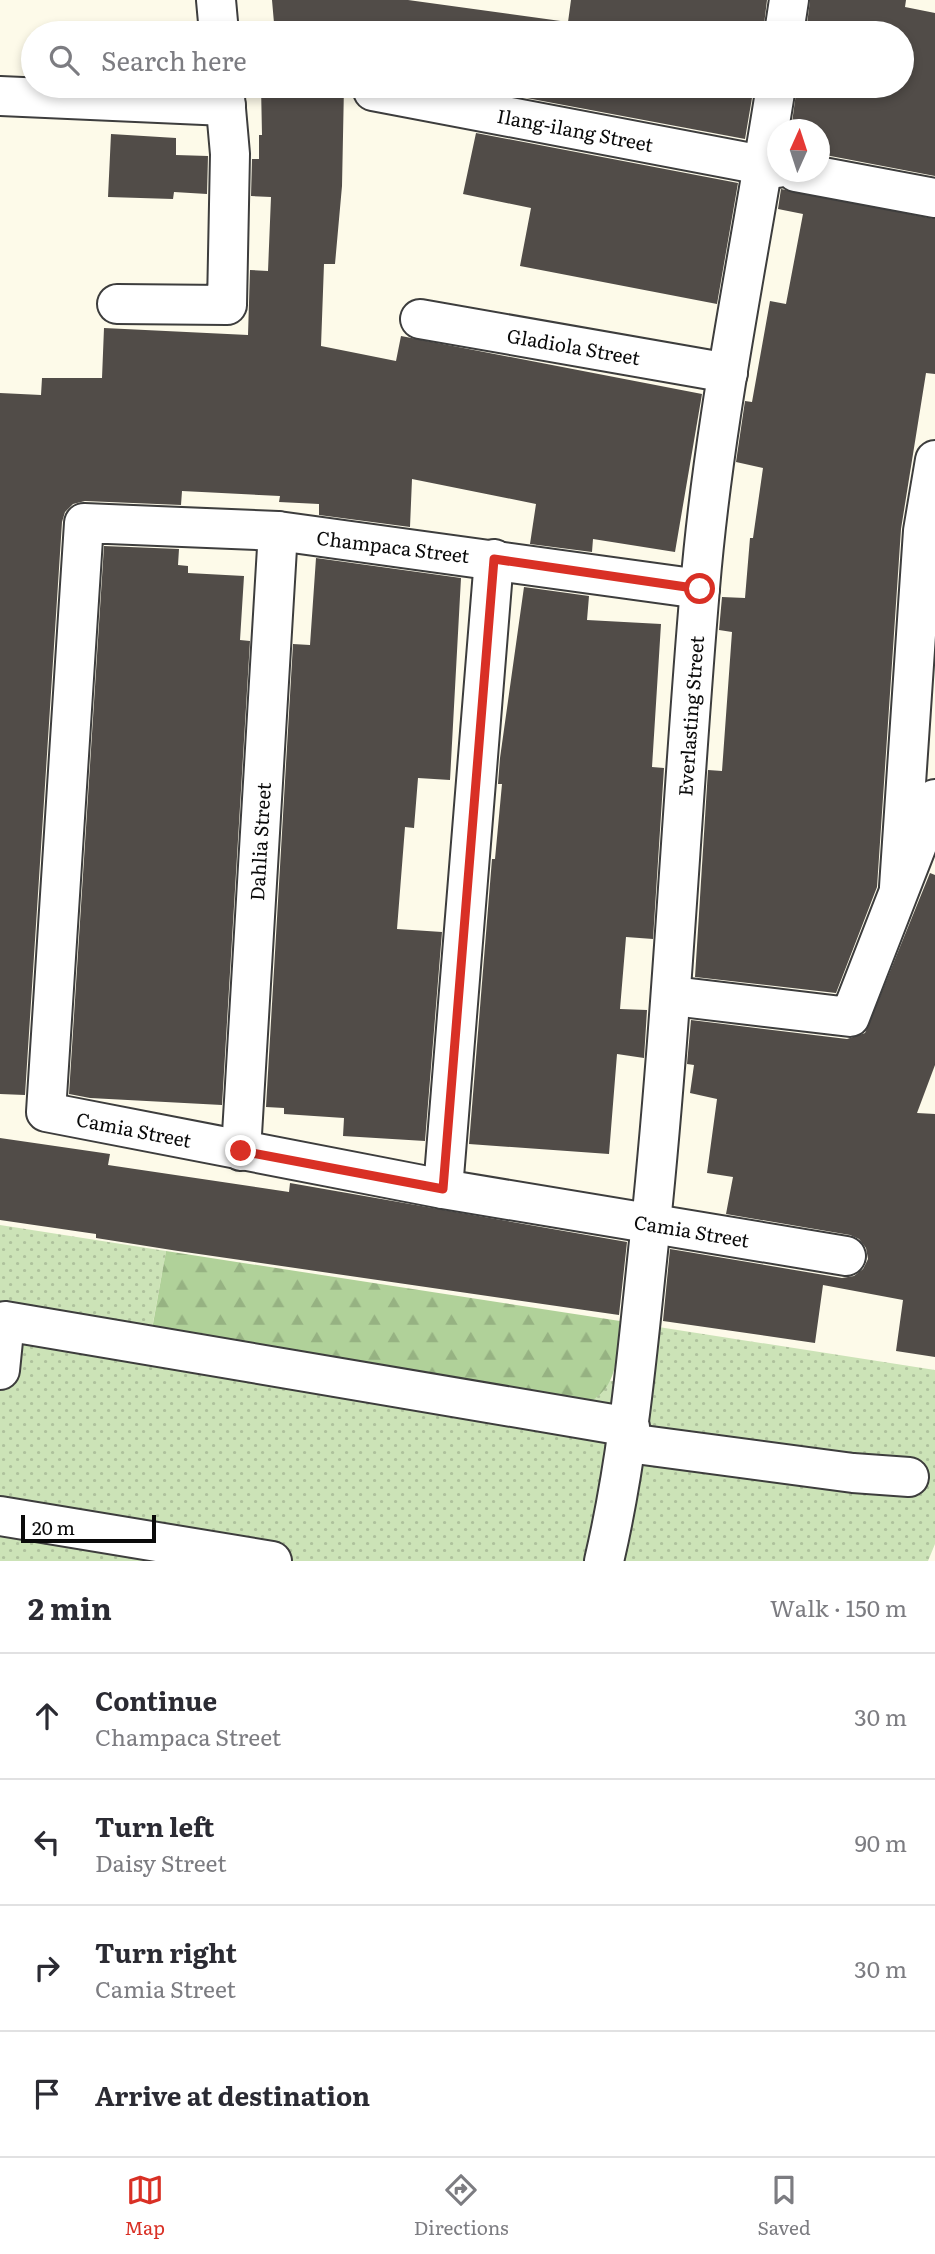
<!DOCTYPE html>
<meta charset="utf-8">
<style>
:root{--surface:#fff;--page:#f2f2f3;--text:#2b2b33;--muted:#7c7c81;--line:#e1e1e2;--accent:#d93025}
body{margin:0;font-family:Literata,serif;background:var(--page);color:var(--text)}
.compass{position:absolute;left:767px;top:119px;width:63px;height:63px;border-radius:50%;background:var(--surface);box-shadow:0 4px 10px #0003;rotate:3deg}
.scale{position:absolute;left:21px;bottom:18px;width:135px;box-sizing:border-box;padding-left:7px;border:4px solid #0a0a0a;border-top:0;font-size:19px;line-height:24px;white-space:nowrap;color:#0a0a0a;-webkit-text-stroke:5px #fff;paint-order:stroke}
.stop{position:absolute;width:21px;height:21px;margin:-16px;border:5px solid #d93025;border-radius:50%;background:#fff}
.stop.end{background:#d93025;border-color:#fff;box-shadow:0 2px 7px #0008}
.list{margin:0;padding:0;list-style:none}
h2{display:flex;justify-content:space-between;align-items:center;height:91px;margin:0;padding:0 28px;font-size:30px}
h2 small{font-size:23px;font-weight:400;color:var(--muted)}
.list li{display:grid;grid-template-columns:46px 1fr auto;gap:21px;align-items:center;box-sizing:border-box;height:126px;padding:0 28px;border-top:2px solid var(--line)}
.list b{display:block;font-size:26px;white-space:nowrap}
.list p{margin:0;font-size:23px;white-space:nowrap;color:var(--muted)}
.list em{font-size:23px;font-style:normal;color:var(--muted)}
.icon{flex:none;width:38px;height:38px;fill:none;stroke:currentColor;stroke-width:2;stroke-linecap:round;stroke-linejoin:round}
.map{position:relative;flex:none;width:935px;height:1561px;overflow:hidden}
.search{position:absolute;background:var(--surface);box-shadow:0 4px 10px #0003;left:21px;right:21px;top:21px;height:77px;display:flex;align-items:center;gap:18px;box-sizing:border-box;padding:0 24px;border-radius:38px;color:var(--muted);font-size:26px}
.sheet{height:595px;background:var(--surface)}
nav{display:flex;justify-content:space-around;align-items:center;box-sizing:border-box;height:98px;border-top:2px solid var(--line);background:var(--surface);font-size:19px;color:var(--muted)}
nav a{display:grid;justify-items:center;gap:4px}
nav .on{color:var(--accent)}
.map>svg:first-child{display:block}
.grass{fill:url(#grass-dots)}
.forest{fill:url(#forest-firs)}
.building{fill:#514c48}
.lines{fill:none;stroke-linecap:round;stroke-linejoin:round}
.minor-casing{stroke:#3d3d3d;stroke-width:42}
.minor{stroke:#fff;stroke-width:38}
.route{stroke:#d93025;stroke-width:9}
.labels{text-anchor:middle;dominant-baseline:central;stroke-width:7;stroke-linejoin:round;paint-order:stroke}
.street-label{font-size:19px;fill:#0a0a0a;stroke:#fff}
</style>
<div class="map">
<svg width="935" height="1561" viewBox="0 0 935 1561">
<defs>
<pattern id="grass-dots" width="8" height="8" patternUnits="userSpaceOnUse" patternTransform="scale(1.75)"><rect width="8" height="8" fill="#cce3b7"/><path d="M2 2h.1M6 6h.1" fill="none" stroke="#aec19c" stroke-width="1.8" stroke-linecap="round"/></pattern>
<pattern id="forest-firs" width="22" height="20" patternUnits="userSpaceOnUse" patternTransform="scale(1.75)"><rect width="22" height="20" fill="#b0d199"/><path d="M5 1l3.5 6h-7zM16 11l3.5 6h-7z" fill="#96b282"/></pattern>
</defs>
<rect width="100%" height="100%" fill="#fdfae9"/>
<!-- grass -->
<polygon class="grass" points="0,1225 166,1251 151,1334 613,1381 620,1321 935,1370 935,1544 928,1561 0,1561"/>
<!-- forest -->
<path class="forest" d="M 166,1251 L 620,1321 C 615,1358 621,1387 584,1405 L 151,1335 Z"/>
<!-- building -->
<g class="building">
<polygon points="272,0 408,0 568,22 571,0 767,0 763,33 259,33 258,23 274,23"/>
<polygon points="810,0 906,0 905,7 935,13 935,176 820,154 820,130 791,130 797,86 902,86 902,33 806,33"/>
<polygon points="261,86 344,86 342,186 335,264 324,264 321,346 396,361 401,336 702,394 675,552 593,539 592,552 530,544 536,504 412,479 410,527 319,515 319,504 279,502 280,496 182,491 181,505 85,501 73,504 65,512 62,522 25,1095 0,1094 0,393 41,395 42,378 102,378 104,328 248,335 250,270 268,271 271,197 251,196 252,159 259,159 259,135 262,135"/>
<polygon points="463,86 754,86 745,139"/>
<polygon points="476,133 738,183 717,304 520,266 531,208 463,194"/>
<polygon points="111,134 176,138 176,155 208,156 207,194 174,192 173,199 108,197"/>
<polygon points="781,189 935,219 935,374 926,373 901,529 877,887 836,993 695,977 708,770 722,771 732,632 719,630 722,597 745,598 750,538 753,538 763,468 736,462 745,401 752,402 770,301 786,304 803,214 778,209"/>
<polygon points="104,546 179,549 178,565 188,566 188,573 244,576 240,640 250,641 222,1105 90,1098 69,1094"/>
<polygon points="316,558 461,578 450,780 418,778 414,828 405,827 397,929 442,932 425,1141 343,1136 344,1118 284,1114 284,1108 266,1107 293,644 310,645"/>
<polygon points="524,587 589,596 587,620 661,624 652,767 664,768 653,939 626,937 620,1009 647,1010 644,1058 617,1054 609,1154 469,1144 492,859 495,859 502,784 498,784 500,758"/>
<polygon points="930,873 935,875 935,1065 917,1113 935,1114 935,1357 896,1351 903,1300 823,1285 815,1343 663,1321 670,1249 842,1278 854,1276 863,1269 868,1259 866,1248 859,1239 850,1235 726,1214 733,1177 707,1173 717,1099 690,1093 694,1065 687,1064 691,1020 847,1039 865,1033"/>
<polygon points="0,1138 110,1154 108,1165 289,1192 290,1183 627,1242 619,1315 178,1251 96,1238 96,1234 0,1220"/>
</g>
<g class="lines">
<!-- minor casing -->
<g class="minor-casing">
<g id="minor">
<polyline points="216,0 219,33"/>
<polyline points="784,33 789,0"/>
<path id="s1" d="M 373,91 L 778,168"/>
<polyline points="0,96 226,106"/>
<polyline points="796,172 935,198"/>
<polyline points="117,304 227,305 230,154 224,86"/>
<path id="s2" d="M 420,319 L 728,373"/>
<path id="s3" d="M 700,589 L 278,531 L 84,523 L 46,1112 L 443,1189 L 846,1256"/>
<polyline points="899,887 923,531 935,460"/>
<polyline points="673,996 850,1017 935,799"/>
<path id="s4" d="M 241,1151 L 278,531"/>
<polyline points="443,1189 494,559"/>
<polyline points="0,1370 5,1321 630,1427"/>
<polyline points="628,1443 853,1473 909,1477"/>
<polyline points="0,1516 272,1561"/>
<path id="s5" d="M 604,1561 C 628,1459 637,1355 648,1251 C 672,1030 681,809 700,588 C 714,419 750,253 776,86"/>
</g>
</g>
<!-- minor -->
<use href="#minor" class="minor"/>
</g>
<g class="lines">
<!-- route -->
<polyline class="route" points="241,1151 443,1189 494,559 700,589"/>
</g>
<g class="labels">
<!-- street labels -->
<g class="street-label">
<text stroke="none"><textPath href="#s1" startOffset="206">Ilang-ilang Street</textPath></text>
<text stroke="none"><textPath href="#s2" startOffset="156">Gladiola Street</textPath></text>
<text transform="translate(393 546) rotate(7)">Champaca Street</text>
<text stroke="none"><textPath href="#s5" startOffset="850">Everlasting Street</textPath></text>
<text stroke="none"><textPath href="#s4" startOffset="310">Dahlia Street</textPath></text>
<text stroke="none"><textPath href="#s3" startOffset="1300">Camia Street</textPath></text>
<text stroke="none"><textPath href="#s3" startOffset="1867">Camia Street</textPath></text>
</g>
</g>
</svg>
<svg class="compass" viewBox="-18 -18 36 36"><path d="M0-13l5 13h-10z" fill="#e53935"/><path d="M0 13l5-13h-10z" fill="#7c7c81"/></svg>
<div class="scale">20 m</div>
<div class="stop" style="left:700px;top:589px"></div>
<div class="stop end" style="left:241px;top:1151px"></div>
<div class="search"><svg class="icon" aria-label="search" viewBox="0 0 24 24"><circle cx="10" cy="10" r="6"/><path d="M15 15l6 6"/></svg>Search here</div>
</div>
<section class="sheet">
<h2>2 min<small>Walk · 150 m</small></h2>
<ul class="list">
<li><svg class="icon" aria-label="ahead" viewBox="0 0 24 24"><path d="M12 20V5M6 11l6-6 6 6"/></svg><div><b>Continue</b><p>Champaca Street</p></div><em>30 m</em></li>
<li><svg class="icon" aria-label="left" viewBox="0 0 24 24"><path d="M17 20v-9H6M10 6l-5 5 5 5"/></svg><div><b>Turn left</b><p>Daisy Street</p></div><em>90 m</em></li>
<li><svg class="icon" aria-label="right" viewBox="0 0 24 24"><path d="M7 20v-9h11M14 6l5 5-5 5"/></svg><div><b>Turn right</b><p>Camia Street</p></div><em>30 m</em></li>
<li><svg class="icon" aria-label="arrive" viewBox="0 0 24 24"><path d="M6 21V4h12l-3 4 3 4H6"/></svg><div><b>Arrive at destination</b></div></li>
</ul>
</section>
<nav>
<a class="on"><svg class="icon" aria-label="map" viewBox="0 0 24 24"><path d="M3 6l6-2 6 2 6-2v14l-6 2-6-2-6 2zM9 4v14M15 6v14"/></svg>Map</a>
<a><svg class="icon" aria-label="directions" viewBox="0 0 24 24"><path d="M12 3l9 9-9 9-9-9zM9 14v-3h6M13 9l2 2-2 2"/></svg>Directions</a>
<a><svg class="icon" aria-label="saved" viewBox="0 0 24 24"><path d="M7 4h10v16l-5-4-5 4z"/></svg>Saved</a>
</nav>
